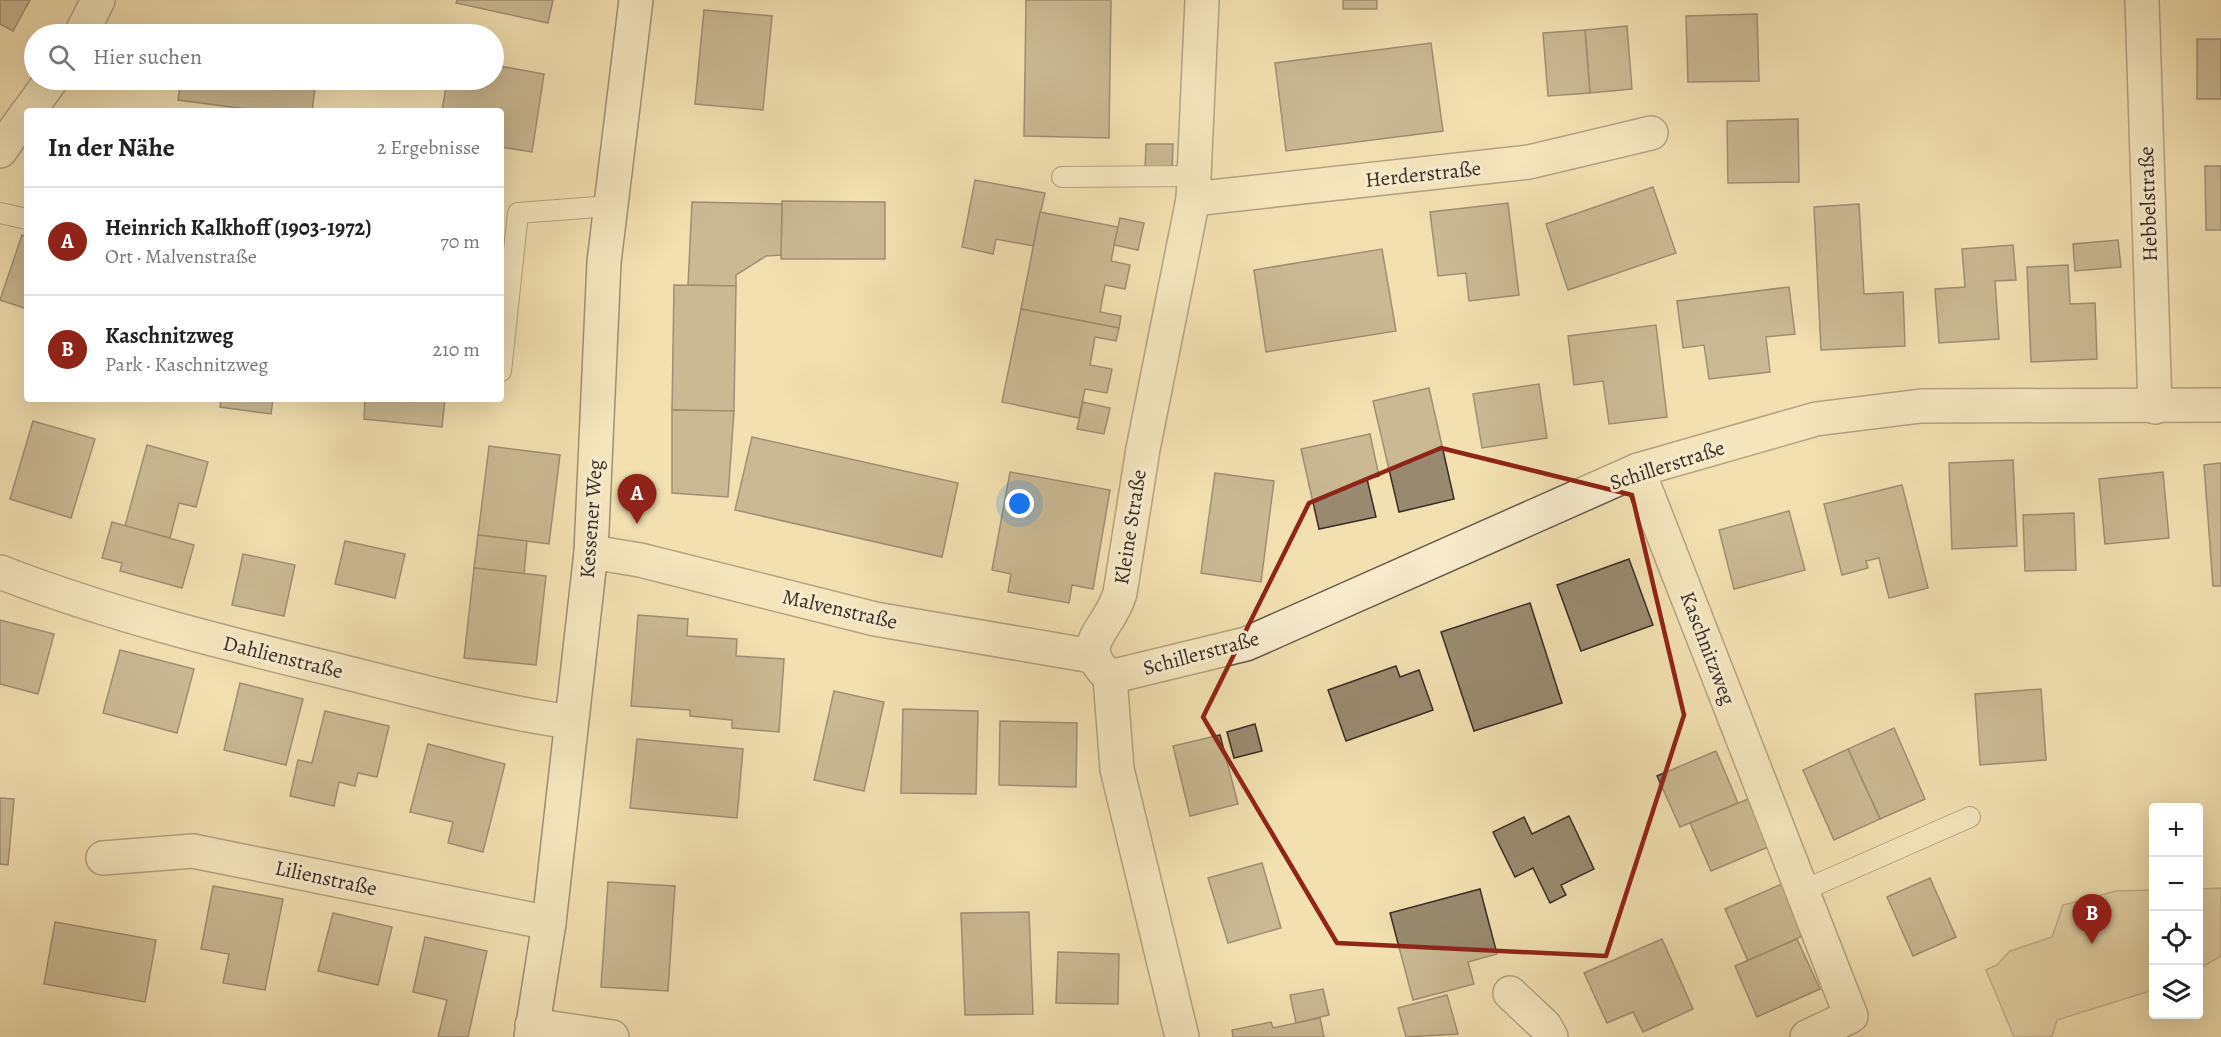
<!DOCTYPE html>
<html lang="de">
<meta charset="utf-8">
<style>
:root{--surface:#fff;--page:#f2f2f2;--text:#222;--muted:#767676;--line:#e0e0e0;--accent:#8f2418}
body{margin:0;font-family:Alegreya,serif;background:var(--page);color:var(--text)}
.controls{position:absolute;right:18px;bottom:18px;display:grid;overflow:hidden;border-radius:6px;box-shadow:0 6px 24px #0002}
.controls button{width:54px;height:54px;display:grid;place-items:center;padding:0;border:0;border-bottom:2px solid var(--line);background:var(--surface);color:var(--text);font:30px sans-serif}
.you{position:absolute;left:1020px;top:504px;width:21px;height:21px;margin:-15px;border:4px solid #fff;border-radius:50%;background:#1a73e8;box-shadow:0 0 0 9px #1a73e833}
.badge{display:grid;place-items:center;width:39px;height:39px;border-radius:50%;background:var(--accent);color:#fff;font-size:20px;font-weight:700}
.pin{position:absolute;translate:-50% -50px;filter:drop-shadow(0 2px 3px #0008)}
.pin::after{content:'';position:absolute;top:32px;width:21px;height:18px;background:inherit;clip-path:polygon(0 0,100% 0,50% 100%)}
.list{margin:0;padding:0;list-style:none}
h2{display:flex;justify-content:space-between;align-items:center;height:78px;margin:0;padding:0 24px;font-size:26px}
h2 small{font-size:20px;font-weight:400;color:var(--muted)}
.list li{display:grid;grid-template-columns:39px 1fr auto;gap:18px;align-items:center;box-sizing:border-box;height:108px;padding:0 24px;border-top:2px solid var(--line)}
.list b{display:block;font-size:22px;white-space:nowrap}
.list p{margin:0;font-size:20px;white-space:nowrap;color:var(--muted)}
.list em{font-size:20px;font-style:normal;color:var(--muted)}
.icon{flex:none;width:33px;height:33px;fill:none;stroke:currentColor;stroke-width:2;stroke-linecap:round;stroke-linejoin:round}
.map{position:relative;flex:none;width:2221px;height:1037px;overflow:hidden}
.search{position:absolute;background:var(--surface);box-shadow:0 6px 24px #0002;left:24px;top:24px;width:480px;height:66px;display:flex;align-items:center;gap:15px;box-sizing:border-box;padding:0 21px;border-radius:33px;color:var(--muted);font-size:22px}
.panel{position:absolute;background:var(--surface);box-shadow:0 6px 24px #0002;left:24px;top:108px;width:480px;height:294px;border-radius:6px}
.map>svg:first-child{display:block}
.green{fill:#d3c29a;stroke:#867861;stroke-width:1.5}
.building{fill:#998a6f;stroke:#392d28;stroke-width:1.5}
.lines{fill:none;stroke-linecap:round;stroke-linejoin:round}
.lane-casing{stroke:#675a4a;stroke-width:22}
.street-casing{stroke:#675a4a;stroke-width:36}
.secondary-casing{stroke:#392d28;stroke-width:36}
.lane{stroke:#f7ebcc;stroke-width:20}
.street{stroke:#f7ebcc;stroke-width:33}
.secondary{stroke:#f7ebcc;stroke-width:33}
.marked{fill:none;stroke:#8f2418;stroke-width:4.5;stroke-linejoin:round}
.labels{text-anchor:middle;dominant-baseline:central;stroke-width:6;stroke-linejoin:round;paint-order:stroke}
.street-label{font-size:21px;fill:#392d28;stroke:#f7ebcc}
</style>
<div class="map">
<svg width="2221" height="1037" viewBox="0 0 2221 1037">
<rect width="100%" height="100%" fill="#f2e0b1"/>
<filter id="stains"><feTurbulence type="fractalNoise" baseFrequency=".00333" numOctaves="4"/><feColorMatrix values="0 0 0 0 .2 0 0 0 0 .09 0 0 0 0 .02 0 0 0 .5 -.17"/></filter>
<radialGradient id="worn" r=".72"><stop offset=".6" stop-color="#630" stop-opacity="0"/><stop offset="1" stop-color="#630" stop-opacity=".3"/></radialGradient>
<!-- green -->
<g class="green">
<polygon points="2221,888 2221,956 2199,969 2199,889"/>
<polygon points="2153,890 2153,990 2057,1020 2052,1037 2014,1037 1986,970 1997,965 2010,951 2052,937 2063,905 2116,891"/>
</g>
<!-- building -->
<g class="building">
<polygon points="0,0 30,0 13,31 0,24"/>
<polygon points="457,0 553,0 548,23 456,3"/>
<polygon points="1026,0 1111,0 1109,138 1024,136"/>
<rect x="1343" y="0" width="34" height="9"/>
<polygon points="704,10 772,16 763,110 695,104"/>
<polygon points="1757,14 1759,81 1688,82 1686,16"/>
<polygon points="1627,26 1632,89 1590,93 1585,30"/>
<polygon points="1585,30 1590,93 1548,96 1543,33"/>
<rect x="2197" y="39" width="24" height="60"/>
<polygon points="1431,43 1443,131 1286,151 1275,63"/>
<polygon points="494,65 544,74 532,152 501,147 501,111 442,111 447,80 494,80"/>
<polygon points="181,80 316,80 312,111 262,111 178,100"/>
<polygon points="1798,119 1799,182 1728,183 1727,121"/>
<polygon points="1146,144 1173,144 1172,171 1145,170"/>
<polygon points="2205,166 2221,166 2221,230 2206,230"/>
<polygon points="975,180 1045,193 1033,246 996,239 993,254 962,247"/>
<polygon points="1653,187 1676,253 1568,290 1546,224"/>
<polygon points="782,201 885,202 885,259 781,259"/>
<polygon points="692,202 782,204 781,255 766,256 736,275 736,286 688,285"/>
<polygon points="1508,203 1519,295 1469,301 1466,273 1438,276 1430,212"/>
<polygon points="1859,204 1864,294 1903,292 1905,346 1821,350 1814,207"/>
<polygon points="1040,212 1118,227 1111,261 1130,265 1125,289 1105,285 1100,312 1121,316 1119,328 1021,309"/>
<polygon points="1120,218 1144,223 1138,250 1114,245"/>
<polygon points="22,235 27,237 27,309 0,300"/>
<polygon points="2118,240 2121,267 2075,271 2073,244"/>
<polygon points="2013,245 2016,280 1995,281 1999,339 1939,343 1935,289 1965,287 1962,249"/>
<polygon points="1382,249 1396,331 1266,352 1254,270"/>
<polygon points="2068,265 2070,304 2095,303 2097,359 2031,362 2027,267"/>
<polygon points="674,285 736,286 734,411 672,410"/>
<polygon points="1789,287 1795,334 1766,337 1770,372 1709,379 1704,345 1683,348 1677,301"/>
<polygon points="1021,309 1119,328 1116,341 1095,337 1090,365 1112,369 1107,393 1085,389 1079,418 1002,402"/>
<polygon points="1656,325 1667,417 1609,424 1603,381 1574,385 1568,336"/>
<polygon points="1539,384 1547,438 1482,448 1473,394"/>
<polygon points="1429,388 1454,499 1399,512 1373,401"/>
<polygon points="221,399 273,399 271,414 220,407"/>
<polygon points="365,399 445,399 442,427 364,419"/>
<polygon points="1083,402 1110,408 1104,434 1077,429"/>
<polygon points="672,410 734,411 728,497 672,493"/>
<polygon points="33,421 95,439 71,518 10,499"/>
<polygon points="1370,434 1379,476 1367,479 1376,517 1319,529 1301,449"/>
<polygon points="752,437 958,483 942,557 735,510"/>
<polygon points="147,445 208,462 196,507 179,503 170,538 125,526"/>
<polygon points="489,446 560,455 549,544 478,535"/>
<polygon points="2013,460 2017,546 1952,549 1949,463"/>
<polygon points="2221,463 2221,586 2213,586 2204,465"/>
<polygon points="1010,472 1110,490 1093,589 1072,585 1069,603 1008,592 1011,574 992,570"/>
<polygon points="2163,472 2169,538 2105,544 2099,479"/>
<polygon points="1215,473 1274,481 1261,582 1201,573"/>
<polygon points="1902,485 1928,588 1889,598 1879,558 1866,561 1868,568 1842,575 1824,504"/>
<polygon points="1789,511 1805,570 1734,589 1719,530"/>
<polygon points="2074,513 2076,570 2025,571 2023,515"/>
<polygon points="112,522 194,545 182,588 120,571 122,563 102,558"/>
<polygon points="478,535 527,541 524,574 474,568"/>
<polygon points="345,541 405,554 395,598 335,584"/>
<polygon points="243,554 295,565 284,616 232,605"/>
<polygon points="1629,559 1653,625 1581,651 1557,585"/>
<polygon points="474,568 546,576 536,665 464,658"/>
<polygon points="1530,603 1562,703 1474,731 1441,632"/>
<polygon points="638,615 688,619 687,636 737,639 736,656 784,659 779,732 732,728 732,720 690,716 690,710 631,706"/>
<polygon points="0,620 54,634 38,694 0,684"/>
<polygon points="120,650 194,669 177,733 103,713"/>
<polygon points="1396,666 1400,677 1419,670 1433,710 1346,741 1328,690"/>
<polygon points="240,683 303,699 286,765 224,750"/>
<polygon points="2041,689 2046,760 1980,765 1975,694"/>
<polygon points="834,691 884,702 864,791 814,780"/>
<polygon points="903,709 978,711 976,794 901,793"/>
<polygon points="325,711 389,726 377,777 358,773 355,786 339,782 334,806 290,796 298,760 312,763"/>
<polygon points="1000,721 1077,723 1076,787 999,785"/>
<polygon points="1255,724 1262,751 1234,758 1227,732"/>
<polygon points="1894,728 1925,799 1880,819 1848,749"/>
<polygon points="1220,735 1238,804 1190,816 1173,746"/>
<polygon points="637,739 743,749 737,818 630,808"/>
<polygon points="428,744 505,764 483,852 448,843 453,822 410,812"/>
<polygon points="1848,749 1880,819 1834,840 1803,770"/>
<polygon points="1716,751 1738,803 1680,827 1657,776"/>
<polygon points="0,798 14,799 8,865 0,864"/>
<polygon points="1748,799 1768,847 1711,871 1690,823"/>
<polygon points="1569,816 1594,869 1561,885 1566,895 1550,903 1533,868 1515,877 1493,832 1524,817 1532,834"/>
<polygon points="1262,863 1281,928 1228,943 1208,878"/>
<polygon points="1930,878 1956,937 1913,956 1887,897"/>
<polygon points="608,882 675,886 668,991 601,987"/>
<polygon points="1784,883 1807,934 1748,961 1725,909"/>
<polygon points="213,886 283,899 265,990 223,983 229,954 201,949"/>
<polygon points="1480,889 1497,954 1468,962 1474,984 1413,1000 1390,913"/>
<polygon points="1029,912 1033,1014 965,1015 961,913"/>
<polygon points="333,913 392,927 378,985 318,971"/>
<polygon points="55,922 156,940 145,1002 44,984"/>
<polygon points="425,937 487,951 468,1037 438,1037 447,1000 413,992"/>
<polygon points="1662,939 1693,1009 1643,1032 1633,1012 1607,1023 1584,973"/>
<polygon points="1797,939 1820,989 1757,1017 1735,966"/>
<polygon points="1058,952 1119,954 1118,1004 1056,1003"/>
<polygon points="1323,989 1329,1015 1296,1023 1290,995"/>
<polygon points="1447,995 1458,1034 1406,1037 1398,1008"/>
<polygon points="1320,1018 1324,1037 1233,1037 1232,1030 1271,1022 1273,1028"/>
</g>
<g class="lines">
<!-- lane casing -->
<g class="lane-casing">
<g id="lane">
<polyline points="1062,177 1194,176"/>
<polyline points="0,213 27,219"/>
<polyline points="501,371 518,213 610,206"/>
<polyline points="1802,891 1970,817"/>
</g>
</g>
<!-- street casing -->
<g class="street-casing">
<g id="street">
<polyline points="2142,0 2155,407"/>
<polyline points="81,34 98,0"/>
<polyline points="29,111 51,80"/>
<polyline points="0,151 27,113"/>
<polyline points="1193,199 1529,162 1651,133"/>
<polyline points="1638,470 1851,1016 1807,1037"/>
<polyline points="591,552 640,560 875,619 1092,656"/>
<path d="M 0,572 C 111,615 225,643 340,671 C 417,690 493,711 571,722"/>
<polyline points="1110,677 1246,644 1638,470 1816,419 1921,406 2221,405"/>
<polyline points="103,858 193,851 549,923"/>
<polyline points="1510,993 1545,1026 1551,1037"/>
<polyline points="532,1025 612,1037"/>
<path d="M 1182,1037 L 1117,769 L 1110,677 C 1072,643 1109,632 1120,593 L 1143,449 L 1193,199 L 1202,0"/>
</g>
</g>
<!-- secondary casing -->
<g class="secondary-casing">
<polyline id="secondary" points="531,1037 549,923 591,552 604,262 636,0"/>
</g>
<!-- lane -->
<use href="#lane" class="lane"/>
<!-- street -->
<use href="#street" class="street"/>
<!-- secondary -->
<use href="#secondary" class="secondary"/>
</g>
<!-- marked area -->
<path d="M0 0H2221V1037H0ZM 1441,448 L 1632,495 L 1684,715 L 1606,956 L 1337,943 L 1203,717 L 1309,503 Z" fill="#f2e0b1" fill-opacity=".55" fill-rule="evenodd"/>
<path class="marked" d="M 1441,448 L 1632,495 L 1684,715 L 1606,956 L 1337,943 L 1203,717 L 1309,503 Z"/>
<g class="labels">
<!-- street labels -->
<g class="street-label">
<text transform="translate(1423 174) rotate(-6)">Herderstraße</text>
<text transform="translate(2148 204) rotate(-92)">Hebbelstraße</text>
<text transform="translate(1667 465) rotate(-18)">Schillerstraße</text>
<text transform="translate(591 519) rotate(-86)">Kessener Weg</text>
<text transform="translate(1130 527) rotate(-81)">Kleine Straße</text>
<text transform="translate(840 609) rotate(13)">Malvenstraße</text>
<text transform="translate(1708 648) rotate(69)">Kaschnitzweg</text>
<text transform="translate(1201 653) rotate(-15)">Schillerstraße</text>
<text transform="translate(283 657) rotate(14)">Dahlienstraße</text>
<text transform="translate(326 878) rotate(12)">Lilienstraße</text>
</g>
</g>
<rect width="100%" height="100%" filter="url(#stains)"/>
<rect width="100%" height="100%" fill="url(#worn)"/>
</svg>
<div class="controls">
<button>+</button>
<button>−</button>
<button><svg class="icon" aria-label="locate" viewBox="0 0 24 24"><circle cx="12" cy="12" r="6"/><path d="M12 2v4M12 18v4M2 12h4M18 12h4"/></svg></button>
<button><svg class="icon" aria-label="layers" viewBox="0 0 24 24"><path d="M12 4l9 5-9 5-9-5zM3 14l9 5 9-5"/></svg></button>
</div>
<div class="you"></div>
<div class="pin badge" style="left:637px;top:524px">A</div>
<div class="pin badge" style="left:2092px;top:944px">B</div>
<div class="search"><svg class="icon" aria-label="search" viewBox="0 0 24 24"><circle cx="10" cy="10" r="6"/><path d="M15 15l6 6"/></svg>Hier suchen</div>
<section class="panel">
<h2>In der Nähe<small>2 Ergebnisse</small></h2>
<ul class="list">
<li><span class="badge">A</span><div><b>Heinrich Kalkhoff (1903-1972)</b><p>Ort · Malvenstraße</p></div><em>70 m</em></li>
<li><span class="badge">B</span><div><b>Kaschnitzweg</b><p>Park · Kaschnitzweg</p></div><em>210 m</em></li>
</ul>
</section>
</div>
